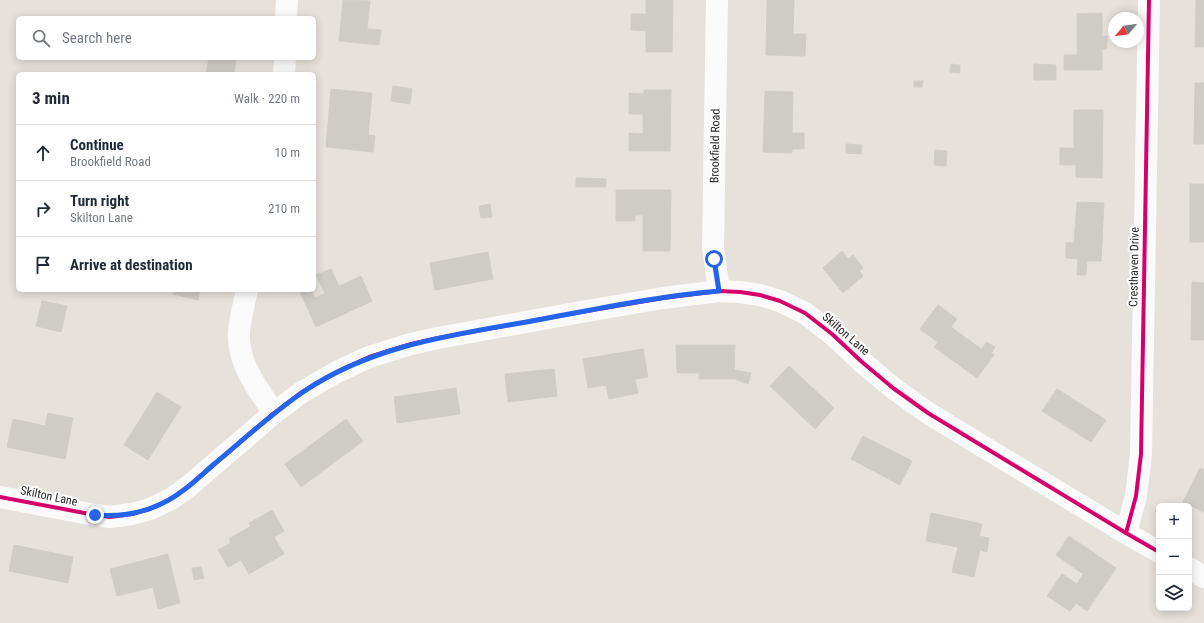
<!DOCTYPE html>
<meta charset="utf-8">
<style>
:root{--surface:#fff;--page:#f2f2f3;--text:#1f2937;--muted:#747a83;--line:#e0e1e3}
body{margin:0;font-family:"Roboto Condensed",sans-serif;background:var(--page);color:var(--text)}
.controls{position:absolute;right:12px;bottom:12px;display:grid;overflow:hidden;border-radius:6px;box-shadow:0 2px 10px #0003}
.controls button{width:36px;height:36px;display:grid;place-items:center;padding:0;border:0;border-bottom:1px solid var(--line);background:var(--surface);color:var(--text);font:20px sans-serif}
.compass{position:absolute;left:1108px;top:12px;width:36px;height:36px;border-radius:50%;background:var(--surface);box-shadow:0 2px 10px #0003;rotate:241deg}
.stop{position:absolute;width:12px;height:12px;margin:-9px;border:3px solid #2563eb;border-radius:50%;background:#fff}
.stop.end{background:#2563eb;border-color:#fff;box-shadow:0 1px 4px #0008}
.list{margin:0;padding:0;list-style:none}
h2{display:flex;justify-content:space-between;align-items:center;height:52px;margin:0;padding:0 16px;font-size:17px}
h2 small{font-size:13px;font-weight:400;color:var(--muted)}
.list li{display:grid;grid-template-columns:26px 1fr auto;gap:12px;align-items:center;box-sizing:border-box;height:56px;padding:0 16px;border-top:1px solid var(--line)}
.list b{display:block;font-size:15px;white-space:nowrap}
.list p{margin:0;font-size:13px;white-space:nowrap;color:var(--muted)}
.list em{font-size:13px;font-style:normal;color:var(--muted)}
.icon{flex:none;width:22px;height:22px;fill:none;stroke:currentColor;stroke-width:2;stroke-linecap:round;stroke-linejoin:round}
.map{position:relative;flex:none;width:1204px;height:623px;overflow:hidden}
.search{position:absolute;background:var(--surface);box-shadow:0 2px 10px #0003;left:16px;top:16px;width:300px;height:44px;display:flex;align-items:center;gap:10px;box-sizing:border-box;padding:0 14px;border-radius:6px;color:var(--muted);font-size:15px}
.panel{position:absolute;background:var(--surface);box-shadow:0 2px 10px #0003;left:16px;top:72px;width:300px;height:220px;border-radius:6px}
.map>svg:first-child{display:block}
.building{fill:#cfcbc6;stroke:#d1cdc7}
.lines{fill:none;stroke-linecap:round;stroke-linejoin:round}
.street{stroke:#fbfafa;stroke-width:22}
.secondary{stroke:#fbfafa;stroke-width:22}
.cycleway-casing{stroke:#fff;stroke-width:6}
.cycleway{stroke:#d6006c;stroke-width:4}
.route{stroke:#2563eb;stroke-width:5}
.labels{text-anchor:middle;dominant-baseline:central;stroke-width:4;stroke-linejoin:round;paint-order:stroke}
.street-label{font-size:12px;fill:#272727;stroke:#fff}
</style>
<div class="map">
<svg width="1204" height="623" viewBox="0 0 1204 623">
<rect width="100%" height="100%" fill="#e7e1db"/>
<!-- building -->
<g class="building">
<polygon points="343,0 370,1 367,29 381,30 379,45 339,41"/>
<polygon points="646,0 673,0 672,52 646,52 646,31 631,30 631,14 646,14"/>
<polygon points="767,0 794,0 793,34 806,34 805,56 766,55"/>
<polygon points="1196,0 1204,0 1204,47 1195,47"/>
<polygon points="1102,13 1102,36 1107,36 1107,49 1102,49 1102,70 1064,70 1064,55 1077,55 1077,14"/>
<polygon points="209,58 236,58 234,74 206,73"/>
<polygon points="951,64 960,65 960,73 950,72"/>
<polygon points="1034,64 1056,65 1056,80 1034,80"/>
<polygon points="914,81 923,81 922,87 914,87"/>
<polygon points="1195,83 1204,83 1204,144 1194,144"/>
<polygon points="393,86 412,89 410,104 391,101"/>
<polygon points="331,89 372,93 368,135 375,136 373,152 326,147"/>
<polygon points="644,90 671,90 670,151 629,151 629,133 643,134 643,114 629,114 629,93 644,94"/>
<polygon points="765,91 793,92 792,133 804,133 804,149 792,149 792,153 763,152"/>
<polygon points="1074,110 1103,110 1102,178 1076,177 1076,165 1060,165 1060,148 1074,148"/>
<polygon points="846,144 862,145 861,154 846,153"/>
<polygon points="935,150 947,151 946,166 934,165"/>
<polygon points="576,178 606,179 606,187 576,187"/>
<rect x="1190" y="184" width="14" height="58"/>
<polygon points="616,190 671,190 670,251 643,251 643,215 635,215 635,221 616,221"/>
<polygon points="1077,202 1104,203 1101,261 1087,261 1086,275 1077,275 1078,259 1066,258 1066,242 1074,243"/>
<polygon points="490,204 492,217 481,218 479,206"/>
<polygon points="842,251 848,259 853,255 863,268 859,271 863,276 843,293 823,268"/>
<polygon points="488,252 493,279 435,290 430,263"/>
<polygon points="331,269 339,286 361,276 372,301 316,327 300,292 305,290 311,290 315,298 325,293 316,275"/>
<polygon points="1192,282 1204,283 1204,340 1191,340"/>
<polygon points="174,290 200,290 198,300 173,294"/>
<polygon points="42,301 67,306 61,332 36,326"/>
<polygon points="938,305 957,319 951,327 981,349 987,342 995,347 991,353 994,355 977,378 934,347 938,342 920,329"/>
<polygon points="676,345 735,345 734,370 751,373 748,384 735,379 699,379 699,373 677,373"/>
<polygon points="643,349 648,377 635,379 638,393 609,399 606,385 588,388 583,359"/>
<polygon points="789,366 834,408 815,429 770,386"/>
<polygon points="554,369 557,396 508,402 505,374"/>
<polygon points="456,388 460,414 397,423 394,397"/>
<polygon points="1057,389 1106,420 1091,442 1042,411"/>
<polygon points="157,392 181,407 148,460 124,445"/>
<polygon points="48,413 73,418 65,459 7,447 13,419 45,426"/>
<polygon points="346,419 363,441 301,487 285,464"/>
<polygon points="863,436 912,461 900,485 851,459"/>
<polygon points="1200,468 1204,470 1204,512 1183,502"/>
<polygon points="272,510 284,531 274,537 284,554 249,574 241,560 228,567 218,550 231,543 229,539 251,526 249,523"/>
<polygon points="931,513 982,524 979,536 989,538 987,552 980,550 974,577 952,572 958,547 926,541"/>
<polygon points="1069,536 1116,568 1087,611 1076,603 1070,611 1047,596 1062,574 1077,584 1083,574 1056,555"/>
<polygon points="14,545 73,557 68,583 9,571"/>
<polygon points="168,554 180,603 158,609 153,587 117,596 110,569"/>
<polygon points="201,567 204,578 194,580 192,568"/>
</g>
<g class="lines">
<!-- street -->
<g class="street">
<polyline points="717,0 713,247 719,291"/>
<polyline points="286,18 287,0"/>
<polyline points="284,74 285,58"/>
<path d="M 247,290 C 244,304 240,318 239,332 C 237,363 258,389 274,413"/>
<polyline points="1126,533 1136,496 1141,454 1149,0"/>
</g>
<!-- secondary -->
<g class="secondary">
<polyline points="0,497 95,515 110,517 132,514 150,509 171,499 189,486 274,413 302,392 337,372 369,357 411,344 438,338 581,312 663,298 719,291 740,292 760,295 780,301 805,313 832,334 862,362 893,388 928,413 1126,533 1159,552"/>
<polyline points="1189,568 1204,577"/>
</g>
<!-- cycleway casing -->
<g class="cycleway-casing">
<g id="cycleway">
<polyline points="0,497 95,515 110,517 132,514 150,509 171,499 189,486 274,413 302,392 337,372 369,357 411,344 438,338 581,312 663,298 719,291 740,292 760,295 780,301 805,313 832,334 862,362 893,388 928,413 1126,533 1159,552"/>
<polyline points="1126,533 1136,496 1141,454 1149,0"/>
</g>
</g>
<!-- cycleway -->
<use href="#cycleway" class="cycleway"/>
</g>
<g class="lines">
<!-- route -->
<path class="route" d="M 95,515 C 118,517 140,514 161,504 C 181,495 197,479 213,465 C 243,440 271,414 303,392 C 375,343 460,334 543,319 C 601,308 660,296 719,291 L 714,259"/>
</g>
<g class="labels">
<!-- street labels -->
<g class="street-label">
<text transform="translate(715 146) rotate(-89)">Brookfield Road</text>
<text transform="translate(1134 267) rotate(-89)">Cresthaven Drive</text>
<text transform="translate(846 334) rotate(41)">Skilton Lane</text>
<text transform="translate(49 496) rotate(12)">Skilton Lane</text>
</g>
</g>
</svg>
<div class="controls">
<button>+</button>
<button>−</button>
<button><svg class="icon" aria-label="layers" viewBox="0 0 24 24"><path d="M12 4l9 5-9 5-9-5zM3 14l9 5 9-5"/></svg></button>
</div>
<svg class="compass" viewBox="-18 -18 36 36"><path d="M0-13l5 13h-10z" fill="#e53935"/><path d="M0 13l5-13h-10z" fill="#747a83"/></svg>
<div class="stop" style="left:714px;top:259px"></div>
<div class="stop end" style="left:95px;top:515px"></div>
<div class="search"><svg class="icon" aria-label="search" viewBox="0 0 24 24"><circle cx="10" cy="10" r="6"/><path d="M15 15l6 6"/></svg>Search here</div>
<section class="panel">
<h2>3 min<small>Walk · 220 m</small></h2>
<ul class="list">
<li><svg class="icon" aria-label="ahead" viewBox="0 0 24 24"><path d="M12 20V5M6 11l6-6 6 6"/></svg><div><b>Continue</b><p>Brookfield Road</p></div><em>10 m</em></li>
<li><svg class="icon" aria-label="right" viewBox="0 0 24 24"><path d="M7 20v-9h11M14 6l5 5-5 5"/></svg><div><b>Turn right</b><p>Skilton Lane</p></div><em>210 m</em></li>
<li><svg class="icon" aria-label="arrive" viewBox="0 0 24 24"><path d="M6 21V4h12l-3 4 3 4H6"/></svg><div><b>Arrive at destination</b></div></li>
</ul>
</section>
</div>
